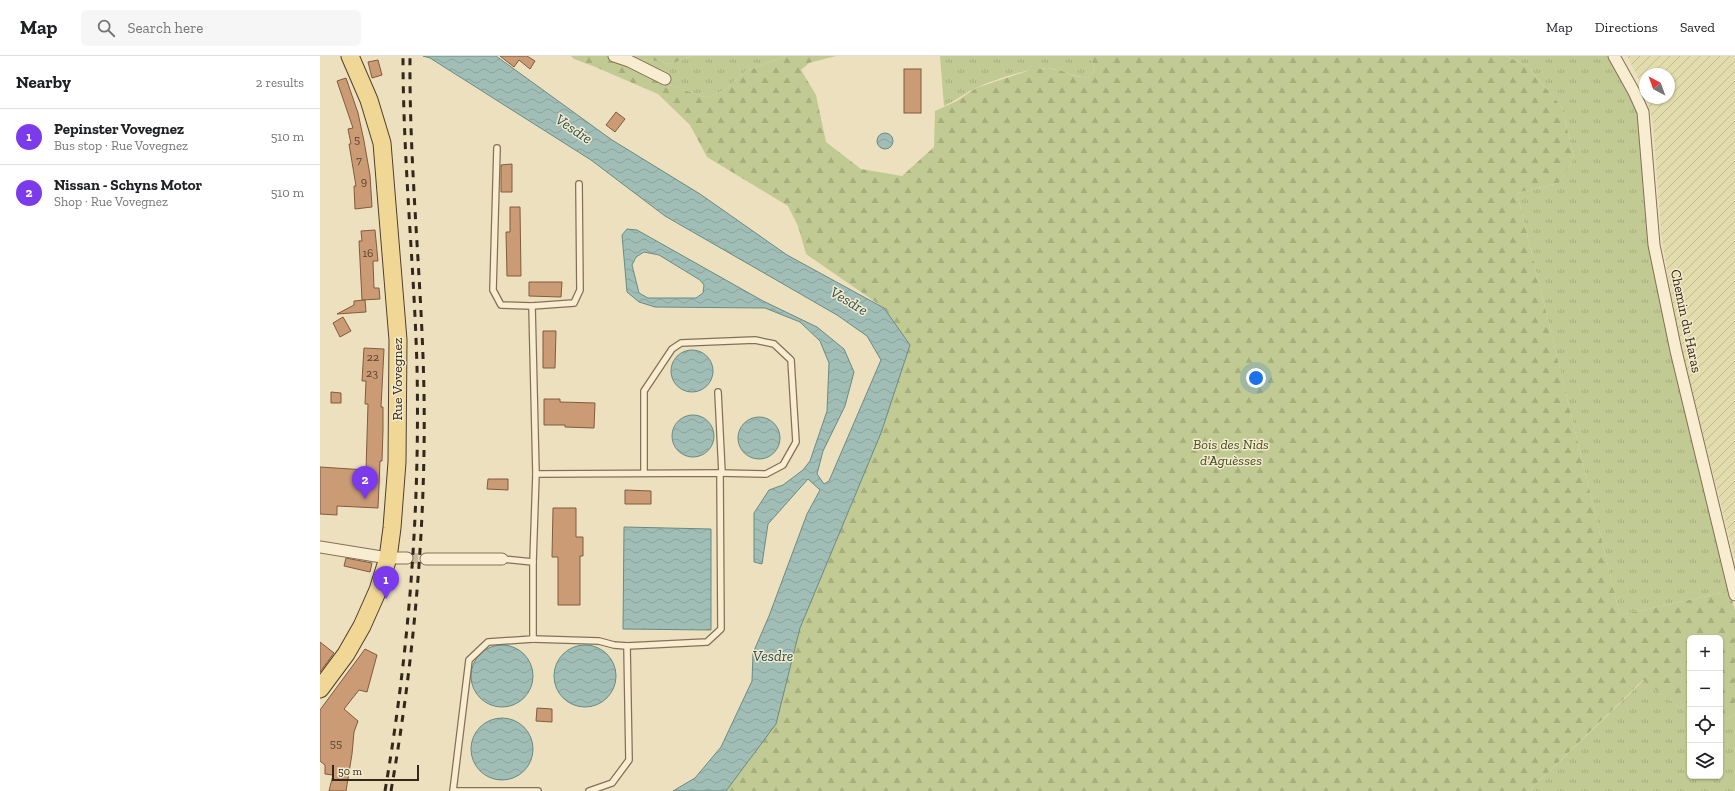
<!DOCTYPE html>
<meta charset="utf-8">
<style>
:root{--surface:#fff;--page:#f6f6f6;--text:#202124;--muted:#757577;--line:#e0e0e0;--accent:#7c3aed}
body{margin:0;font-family:"Zilla Slab",serif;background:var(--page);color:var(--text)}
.controls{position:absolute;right:12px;bottom:12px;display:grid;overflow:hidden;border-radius:6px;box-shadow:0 1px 3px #0004}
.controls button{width:36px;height:36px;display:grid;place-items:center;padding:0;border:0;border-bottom:1px solid var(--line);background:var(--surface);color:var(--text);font:20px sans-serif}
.compass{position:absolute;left:1319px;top:12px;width:36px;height:36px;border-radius:50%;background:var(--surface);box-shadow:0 1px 3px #0004;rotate:319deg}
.scale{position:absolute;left:12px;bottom:10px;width:87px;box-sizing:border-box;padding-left:4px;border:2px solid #33281b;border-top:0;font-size:11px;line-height:14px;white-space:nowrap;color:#33281b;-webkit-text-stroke:3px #f4eacd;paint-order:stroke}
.you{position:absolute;left:936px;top:322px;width:14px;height:14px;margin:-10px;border:3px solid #fff;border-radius:50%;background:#1a73e8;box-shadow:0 0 0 6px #1a73e833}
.badge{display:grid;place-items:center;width:26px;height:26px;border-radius:50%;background:var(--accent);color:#fff;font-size:13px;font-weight:700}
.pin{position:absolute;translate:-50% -33px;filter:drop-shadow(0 1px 2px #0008)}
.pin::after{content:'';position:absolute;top:21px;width:14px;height:12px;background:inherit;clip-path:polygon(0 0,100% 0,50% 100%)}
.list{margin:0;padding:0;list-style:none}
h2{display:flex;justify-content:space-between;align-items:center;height:52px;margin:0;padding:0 16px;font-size:17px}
h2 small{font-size:13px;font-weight:400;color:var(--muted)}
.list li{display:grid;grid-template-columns:26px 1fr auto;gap:12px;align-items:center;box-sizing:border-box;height:56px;padding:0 16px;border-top:1px solid var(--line)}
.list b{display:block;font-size:15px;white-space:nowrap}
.list p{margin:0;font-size:13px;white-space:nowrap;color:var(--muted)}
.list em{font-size:13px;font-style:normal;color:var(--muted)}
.icon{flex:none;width:22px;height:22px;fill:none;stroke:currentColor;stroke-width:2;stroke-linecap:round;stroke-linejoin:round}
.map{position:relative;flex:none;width:1415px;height:735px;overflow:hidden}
header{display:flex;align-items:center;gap:24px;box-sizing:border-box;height:56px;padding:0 20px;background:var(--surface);border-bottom:1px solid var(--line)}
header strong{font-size:19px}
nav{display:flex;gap:22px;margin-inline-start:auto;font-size:14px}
.search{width:280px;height:36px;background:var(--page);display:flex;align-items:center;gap:10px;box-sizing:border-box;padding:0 14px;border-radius:6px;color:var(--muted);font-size:15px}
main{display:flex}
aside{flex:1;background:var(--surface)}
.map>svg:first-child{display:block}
.farmland{fill:url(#farmland-furrows)}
.grass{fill:url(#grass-tufts)}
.forest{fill:url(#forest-firs)}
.water{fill:url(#water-waves);stroke:#698b84;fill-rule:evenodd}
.building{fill:#ca9b74;stroke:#825b3d}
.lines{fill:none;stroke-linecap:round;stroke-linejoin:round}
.street-tunnel{stroke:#c7bb9d;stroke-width:11;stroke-dasharray:11 5.5;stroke-linecap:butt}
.lane-casing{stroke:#847057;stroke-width:8}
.street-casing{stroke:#847057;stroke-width:13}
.primary-casing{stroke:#513e2c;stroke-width:19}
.lane{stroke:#f8edd0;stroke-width:5.5}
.street{stroke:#f8edd0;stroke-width:11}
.primary{stroke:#f0d795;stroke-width:17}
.rail{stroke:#33281b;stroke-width:3;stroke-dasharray:7 7;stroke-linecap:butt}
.labels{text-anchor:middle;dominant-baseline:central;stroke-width:3;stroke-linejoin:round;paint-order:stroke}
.number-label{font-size:12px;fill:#594531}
.street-label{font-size:14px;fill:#33281b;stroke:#f4eacd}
.park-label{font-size:14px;font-style:italic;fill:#434f22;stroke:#f4eacd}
.water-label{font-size:15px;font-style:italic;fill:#2b5352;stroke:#f4eacd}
</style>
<header>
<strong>Map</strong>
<div class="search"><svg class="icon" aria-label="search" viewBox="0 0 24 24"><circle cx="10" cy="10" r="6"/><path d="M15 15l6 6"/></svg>Search here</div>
<nav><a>Map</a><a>Directions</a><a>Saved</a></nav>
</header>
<main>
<aside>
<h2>Nearby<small>2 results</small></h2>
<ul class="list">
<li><span class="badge">1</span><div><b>Pepinster Vovegnez</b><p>Bus stop · Rue Vovegnez</p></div><em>510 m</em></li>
<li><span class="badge">2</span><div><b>Nissan - Schyns Motor</b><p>Shop · Rue Vovegnez</p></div><em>510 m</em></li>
</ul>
</aside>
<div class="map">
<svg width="1415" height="735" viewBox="0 0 1415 735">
<defs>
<pattern id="farmland-furrows" width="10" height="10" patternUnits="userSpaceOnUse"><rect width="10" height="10" fill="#e2dbab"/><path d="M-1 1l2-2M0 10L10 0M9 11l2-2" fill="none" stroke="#c2bc93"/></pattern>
<pattern id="grass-tufts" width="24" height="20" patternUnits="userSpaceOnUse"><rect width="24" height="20" fill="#c1ca92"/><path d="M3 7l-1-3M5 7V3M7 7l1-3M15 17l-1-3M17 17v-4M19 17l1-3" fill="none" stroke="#a6ae7d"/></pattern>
<pattern id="forest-firs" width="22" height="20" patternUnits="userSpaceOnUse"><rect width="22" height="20" fill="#c1ca92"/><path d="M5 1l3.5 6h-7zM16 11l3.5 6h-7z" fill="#a6ae7d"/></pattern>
<pattern id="water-waves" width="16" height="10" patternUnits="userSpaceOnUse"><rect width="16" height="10" fill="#a1beb6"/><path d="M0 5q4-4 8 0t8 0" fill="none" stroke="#8ba39c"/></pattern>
</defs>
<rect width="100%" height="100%" fill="#ece0be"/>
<!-- farmland -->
<polygon class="farmland" points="1307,0 1415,0 1415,503 1360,288 1341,178 1333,66 1326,42 1349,42 1349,18 1325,18 1325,40 1320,25"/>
<!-- grass -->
<g class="grass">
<polygon points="371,0 466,0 426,15 406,33 387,42 327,21 323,3 351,8"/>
<path d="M 620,0 L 770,0 L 775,14 L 768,22 C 754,21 743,14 729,12 C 712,11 672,24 656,32 C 645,37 635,45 624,50 Z"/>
<polygon points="1186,0 1290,0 1321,60 1331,197 1410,535 1300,559 1197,137 1239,127 1254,102 1242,51 1207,10"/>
<polygon points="1324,624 1370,659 1370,720 1400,720 1400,666 1415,658 1415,735 1209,735"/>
</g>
<!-- forest -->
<polygon class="forest" points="251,0 371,0 351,8 323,3 327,21 387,42 406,33 426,15 466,0 516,0 489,7 481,14 496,39 506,86 541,113 582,120 614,91 615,55 637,45 656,32 713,13 728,12 742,15 755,20 768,22 775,14 770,0 1186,0 1207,10 1242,51 1254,102 1239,127 1197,137 1300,559 1410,535 1415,555 1415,658 1400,666 1400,582 1370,582 1370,659 1323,624 1209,735 406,735 456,667 480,572 561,377 590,289 564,252 486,198 478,170 468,150 387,101 370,69 338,38 273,10 254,3"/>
<!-- water -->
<g class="water">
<path d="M 103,0 L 176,0 L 292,84 L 380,138 L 467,199 L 564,252 L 590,289 L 561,377 L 480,572 L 456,668 L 406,735 L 353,735 L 375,722 L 401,691 L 432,625 L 433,597 L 449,560 L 487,458 L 500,434 L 488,423 L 448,468 L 442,508 L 434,506 L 434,457 L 449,434 L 463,429 L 483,414 L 490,405 L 507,355 L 509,307 L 500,285 L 480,266 L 445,252 L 335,251 L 319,246 L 307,236 L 302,179 L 307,173 L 317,174 L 443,245 L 497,271 L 524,293 L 534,316 L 525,350 L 503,395 L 497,418 L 504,428 L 509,425 L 561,304 L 547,280 L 517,259 L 345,160 L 271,104 L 110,2 ZM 324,196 L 339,199 L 380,224 L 384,229 L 383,237 L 376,242 L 328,242 L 319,237 L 312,209 L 316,201 Z"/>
<circle cx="565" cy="85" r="8"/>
<circle cx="372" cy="315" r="21"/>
<circle cx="373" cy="380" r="21"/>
<circle cx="439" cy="382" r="21"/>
<polygon points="304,471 391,473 391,574 303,573"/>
<circle cx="265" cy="620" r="31"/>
<circle cx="182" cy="620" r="31"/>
<circle cx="182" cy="693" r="31"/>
</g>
<!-- building -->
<g class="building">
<polygon points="180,0 207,0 215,5 210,13 199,4 194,11"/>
<polygon points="58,4 62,19 52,22 48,6"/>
<rect x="584" y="13" width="17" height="44"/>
<polygon points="26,22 38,57 44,85 50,119 52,151 35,153 34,130 36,130 29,88 31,88 28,73 33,72 17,25"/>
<polygon points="296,56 305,63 295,76 286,69"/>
<polygon points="192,108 192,136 181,136 181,109"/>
<polygon points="190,151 200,151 201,220 187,220 186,176 190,176"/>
<polygon points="55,174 58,205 53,205 54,232 59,232 60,243 42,244 39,185 42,185 41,175"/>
<polygon points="209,226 242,226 241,241 209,240"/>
<polygon points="45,244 46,256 17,258 34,249 34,245"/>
<polygon points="23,261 31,275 20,281 13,267"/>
<polygon points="223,275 236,275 235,312 223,312"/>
<polygon points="44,292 64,293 61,351 63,351 63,374 62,405 60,405 58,452 17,450 17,459 0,458 0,411 46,414 48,348 45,348 46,325 42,325"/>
<polygon points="11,336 21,337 21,347 11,347"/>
<polygon points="224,343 240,343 240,346 275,347 274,372 245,371 245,369 224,369"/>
<polygon points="168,423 188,423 188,434 167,433"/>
<polygon points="305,434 331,435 331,448 305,448"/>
<polygon points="233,452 256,452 256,481 263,481 263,500 260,500 260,549 238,549 238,501 232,501"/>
<polygon points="26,502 52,507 50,516 24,510"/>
<polygon points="0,586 14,597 0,616"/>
<polygon points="45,593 57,599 47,636 39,634 24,653 38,665 34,676 32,698 26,735 9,735 13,719 5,718 5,709 0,705 0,654"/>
<polygon points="217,652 232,653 232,666 216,665"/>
</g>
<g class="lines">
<!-- street-tunnel -->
<polyline class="street-tunnel" points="87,502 106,503"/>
<!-- lane casing -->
<g class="lane-casing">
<g id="lane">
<polyline points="177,92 173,234 181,249 212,250 216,418"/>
<polyline points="212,250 254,247 260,234 259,128"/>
<polyline points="398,336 402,417"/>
<polyline points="324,417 324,335 352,293 361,287 435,284 454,288 471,304 476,386 463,409 446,418 400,417"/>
<polyline points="213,583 279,585 294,589 307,590 387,586 401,573 400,417 216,418 213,506"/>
<polyline points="133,735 149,604 168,586 213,583 213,506 182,503"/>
<polyline points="133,735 218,735"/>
<polyline points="269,735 292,727 309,704 307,590"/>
</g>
</g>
<!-- street casing -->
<g class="street-casing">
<g id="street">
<polyline points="294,0 309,5 345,23"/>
<polyline points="1294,0 1314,36 1323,56 1334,189 1356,295 1415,539"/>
<polyline points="0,491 68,502 87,502"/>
<polyline points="106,503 182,503"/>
</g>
</g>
<!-- primary casing -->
<g class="primary-casing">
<polyline id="primary" points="0,633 26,598 42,570 58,534 68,502 72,472 77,406 78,284 62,87 49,44 30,0"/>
</g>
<!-- lane -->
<use href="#lane" class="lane"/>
<!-- street -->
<use href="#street" class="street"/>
<!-- primary -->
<use href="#primary" class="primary"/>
<!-- rail -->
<g class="rail">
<path d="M 65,735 C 89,595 100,453 97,311 C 94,207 83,104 83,0"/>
<path d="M 71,735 C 94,603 106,470 104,337 C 102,225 89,112 90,0"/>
</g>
</g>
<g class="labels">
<!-- number labels -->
<g class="number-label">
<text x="37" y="83">5</text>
<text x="39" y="104">7</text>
<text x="44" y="125">9</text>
<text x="48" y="197">16</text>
<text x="53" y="301">22</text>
<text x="52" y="317">23</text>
<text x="16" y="687">55</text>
</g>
<!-- street labels -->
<g class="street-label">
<text transform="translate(1366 265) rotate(78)">Chemin du Haras</text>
<text transform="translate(77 323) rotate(-90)">Rue Vovegnez</text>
</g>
<!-- park labels -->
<g class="park-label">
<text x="911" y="388">Bois des Nids<tspan x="911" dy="16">d'Aguèsses</tspan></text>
</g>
<!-- water labels -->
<g class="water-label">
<text transform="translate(254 73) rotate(34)">Vesdre</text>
<text transform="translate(529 245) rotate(31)">Vesdre</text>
<text x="453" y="600">Vesdre</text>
</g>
</g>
</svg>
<div class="controls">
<button>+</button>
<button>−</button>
<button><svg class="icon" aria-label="locate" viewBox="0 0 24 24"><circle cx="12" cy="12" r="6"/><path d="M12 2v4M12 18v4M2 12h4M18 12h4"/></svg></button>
<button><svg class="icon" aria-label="layers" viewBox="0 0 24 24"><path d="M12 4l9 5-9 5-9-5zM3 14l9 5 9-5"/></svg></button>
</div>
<svg class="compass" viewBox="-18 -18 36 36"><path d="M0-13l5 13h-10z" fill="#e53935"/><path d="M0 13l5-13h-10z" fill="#757577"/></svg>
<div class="scale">50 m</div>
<div class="you"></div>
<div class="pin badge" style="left:66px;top:543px">1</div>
<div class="pin badge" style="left:45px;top:443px">2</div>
</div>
</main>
